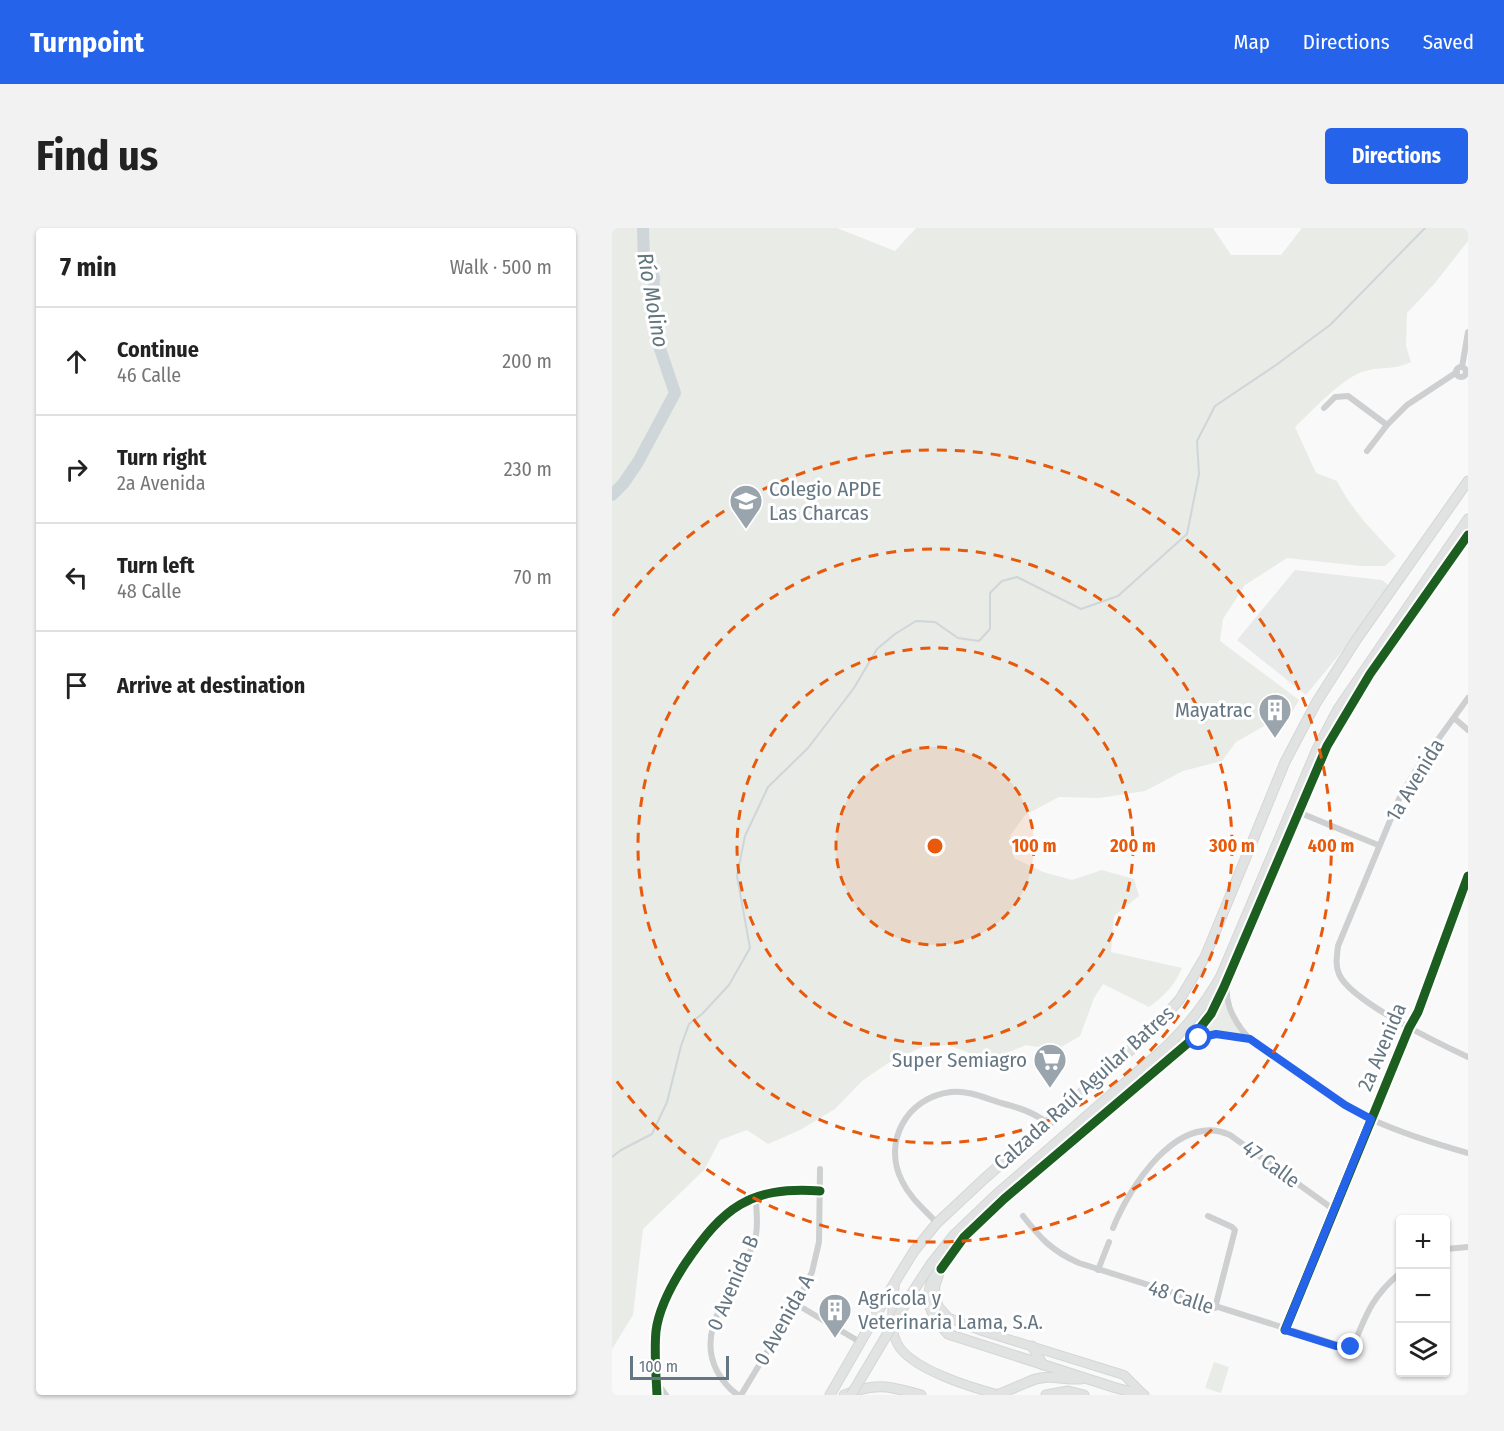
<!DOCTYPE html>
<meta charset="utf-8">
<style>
:root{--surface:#fff;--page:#f2f2f2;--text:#222;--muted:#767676;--line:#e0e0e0;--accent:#2563eb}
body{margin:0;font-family:"Fira Sans Condensed",sans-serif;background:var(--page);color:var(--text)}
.controls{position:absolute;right:18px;bottom:18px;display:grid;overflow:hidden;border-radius:6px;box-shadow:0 2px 4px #0004}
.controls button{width:54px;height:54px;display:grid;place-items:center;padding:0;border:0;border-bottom:2px solid var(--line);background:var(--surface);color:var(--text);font:30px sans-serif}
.scale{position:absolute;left:18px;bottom:15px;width:99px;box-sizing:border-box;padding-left:6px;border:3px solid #657683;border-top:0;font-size:16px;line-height:21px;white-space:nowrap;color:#657683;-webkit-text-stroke:4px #fff;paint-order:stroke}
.stop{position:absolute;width:18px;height:18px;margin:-14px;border:4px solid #2563eb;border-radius:50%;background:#fff}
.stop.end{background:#2563eb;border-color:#fff;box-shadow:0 2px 6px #0008}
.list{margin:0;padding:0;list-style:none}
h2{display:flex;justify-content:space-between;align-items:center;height:78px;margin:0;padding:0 24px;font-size:26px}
h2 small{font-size:20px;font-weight:400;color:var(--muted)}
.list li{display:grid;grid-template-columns:39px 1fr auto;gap:18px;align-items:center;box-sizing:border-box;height:108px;padding:0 24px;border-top:2px solid var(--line)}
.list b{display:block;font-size:22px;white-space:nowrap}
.list p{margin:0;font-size:20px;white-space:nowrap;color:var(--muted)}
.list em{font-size:20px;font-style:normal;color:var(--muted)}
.icon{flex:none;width:33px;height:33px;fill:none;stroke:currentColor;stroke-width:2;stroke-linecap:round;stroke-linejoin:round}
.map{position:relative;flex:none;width:856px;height:1167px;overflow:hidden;border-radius:6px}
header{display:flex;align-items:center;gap:36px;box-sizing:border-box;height:84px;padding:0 30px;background:var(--accent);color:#fff}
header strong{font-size:28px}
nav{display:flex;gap:33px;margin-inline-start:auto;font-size:21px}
.intro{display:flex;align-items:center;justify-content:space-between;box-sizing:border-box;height:144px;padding:0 36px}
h1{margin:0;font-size:42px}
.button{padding:15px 27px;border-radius:6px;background:var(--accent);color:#fff;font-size:21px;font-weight:700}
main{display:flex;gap:36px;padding:0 36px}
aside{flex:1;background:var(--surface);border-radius:6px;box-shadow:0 2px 4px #0004}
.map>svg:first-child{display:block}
.built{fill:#e8e9e9}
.green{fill:#e8ebe6}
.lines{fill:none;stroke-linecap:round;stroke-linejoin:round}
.stream{stroke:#ced6d9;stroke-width:2}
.river{stroke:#ced6d9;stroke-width:12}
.secondary-casing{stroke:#d5d6d7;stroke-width:10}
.trunk-casing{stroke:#d5d6d6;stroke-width:11}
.minor{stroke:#cecfd0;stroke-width:6}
.tertiary{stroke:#cecfd0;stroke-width:8}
.secondary{stroke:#e1e2e2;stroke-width:8}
.trunk{stroke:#e1e2e2;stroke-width:9}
.trunk-bridge-casing{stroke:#d5d6d6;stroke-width:11;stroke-linecap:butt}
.trunk-bridge{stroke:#e1e2e2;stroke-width:9}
.cycleway-casing{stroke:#fff;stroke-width:13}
.cycleway{stroke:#1b5e20;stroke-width:9}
.route{stroke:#2563eb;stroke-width:8}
.ring{fill:none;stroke:#e8590c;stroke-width:3;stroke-dasharray:10 8}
.labels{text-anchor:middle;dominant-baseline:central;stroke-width:6;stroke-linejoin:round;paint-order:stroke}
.poi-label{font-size:21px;fill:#657683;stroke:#fff;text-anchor:start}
.street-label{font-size:21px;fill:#657683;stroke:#fff}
.water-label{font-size:22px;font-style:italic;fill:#60757c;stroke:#fff}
.centre{fill:#e8590c;stroke:#fff;stroke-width:3}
.ring-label{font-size:18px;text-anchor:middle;font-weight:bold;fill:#e8590c;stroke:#fff;stroke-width:6;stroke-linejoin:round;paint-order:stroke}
</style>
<header>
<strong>Turnpoint</strong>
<nav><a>Map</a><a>Directions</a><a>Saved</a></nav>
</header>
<div class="intro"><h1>Find us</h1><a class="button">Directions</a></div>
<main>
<aside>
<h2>7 min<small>Walk · 500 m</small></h2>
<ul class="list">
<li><svg class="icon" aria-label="ahead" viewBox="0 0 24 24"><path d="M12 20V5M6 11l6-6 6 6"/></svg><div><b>Continue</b><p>46 Calle</p></div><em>200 m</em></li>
<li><svg class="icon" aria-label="right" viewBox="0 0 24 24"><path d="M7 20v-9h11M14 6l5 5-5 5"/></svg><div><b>Turn right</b><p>2a Avenida</p></div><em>230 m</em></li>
<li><svg class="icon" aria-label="left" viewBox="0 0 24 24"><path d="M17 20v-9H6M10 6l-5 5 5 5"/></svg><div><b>Turn left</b><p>48 Calle</p></div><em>70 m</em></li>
<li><svg class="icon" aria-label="arrive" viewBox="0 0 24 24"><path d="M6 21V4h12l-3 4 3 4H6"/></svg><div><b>Arrive at destination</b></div></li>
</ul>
</aside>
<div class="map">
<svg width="856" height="1167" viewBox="0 0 856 1167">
<rect width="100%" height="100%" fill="#f9f9f9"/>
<!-- built -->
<polygon class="built" points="683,342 770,352 781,361 694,467 625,412"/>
<!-- green -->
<g class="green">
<path d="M 0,0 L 225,0 L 283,23 L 304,0 L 601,0 L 619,27 L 669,27 L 690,0 L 856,0 L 856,13 L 823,55 L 795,85 L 794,118 L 799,134 C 779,143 771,138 753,143 C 732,148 699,184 683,199 L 704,245 L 725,253 C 740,283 762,304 784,328 L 773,338 L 749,338 L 675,330 L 633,357 L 611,391 L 608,413 L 687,472 L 675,493 L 661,493 L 624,514 L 610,533 L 571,543 L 533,563 L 487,570 L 447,569 L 413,587 L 398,608 L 402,630 L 431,644 L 460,652 L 490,642 L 522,651 L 527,668 L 502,688 L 499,724 L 570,740 C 563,757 552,768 537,779 L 491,756 L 482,770 L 468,808 L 444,822 L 414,817 L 385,829 L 363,827 L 336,817 L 310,819 L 276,835 L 250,853 L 223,881 L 188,902 L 156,916 L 135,902 L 108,912 L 92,942 L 31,1001 L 21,1087 L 0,1121 Z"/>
<polygon points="612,765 627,803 638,811 586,808"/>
<polygon points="602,1134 617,1139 609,1165 593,1160"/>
</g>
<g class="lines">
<!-- stream -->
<polyline class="stream" points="0,929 9,922 40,906 55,874 69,818 77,796 90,786 117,757 138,720 125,648 133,608 156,559 196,520 242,460 265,421 283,406 304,393 323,394 346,410 367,413 378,401 378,365 390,353 405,349 469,381 506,368 575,306 587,246 585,213 603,178 664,137 718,97 813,0"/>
<!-- river -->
<polyline class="river" points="0,267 11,256 26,234 63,165 43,106 40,90 42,49 32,37 31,0"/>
<!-- secondary casing -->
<g class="secondary-casing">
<g id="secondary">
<polyline points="329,1041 323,1059 324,1070 327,1079 337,1090 370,1103 512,1147 532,1167"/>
<path d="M 283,1055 C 281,1071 277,1100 285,1115 C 297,1141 361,1160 388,1167"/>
</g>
</g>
<!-- trunk casing -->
<g class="trunk-casing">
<g id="trunk">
<polyline points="766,429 780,415"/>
<polyline points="553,820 572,818"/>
<path d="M 326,1031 C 316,1067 308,1076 336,1106 L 504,1160 L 532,1167"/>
<path d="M 319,1036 L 342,1007 L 385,966 L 553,820 C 576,798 594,775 609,748 L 705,521 L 726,481 L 856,291"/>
<polyline points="420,1118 431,1137"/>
<path d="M 416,1154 C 434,1145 449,1152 469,1151"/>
<polyline points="218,1167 283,1054 302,1023 325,995 372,951 538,805 568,771 593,729 673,534 704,475 744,412 856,253"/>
<path d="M 232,1167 C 263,1154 278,1158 309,1167"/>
<polyline points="434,1167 456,1163 472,1167"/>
</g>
</g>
<!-- minor -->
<g class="minor">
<polyline points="850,139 856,104"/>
<circle cx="849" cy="144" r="5"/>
<polyline points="712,180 723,169 736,168 775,197"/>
<polyline points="755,223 775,197 795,177 845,144"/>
<path d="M 856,470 L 804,542 L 787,571 L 726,718 C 725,728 723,737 727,746 C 738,773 828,816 856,829"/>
<polyline points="842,490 856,502"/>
<polyline points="686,584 766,617"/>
<path d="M 615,755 C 613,773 619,787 630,802 C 639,815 655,823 669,833 C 698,854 728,877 761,892 C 792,906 824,916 856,925"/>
<path d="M 576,814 C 600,804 614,807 638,811"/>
<path d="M 411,988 C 429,1011 440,1023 467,1035 L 736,1120 L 742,1116 C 755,1084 761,1068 788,1045"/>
<polyline points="596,988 620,999 623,1002 603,1080"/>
<path d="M 325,995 C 313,982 298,970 290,953 C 270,914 295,869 339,864 C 356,862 373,870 389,875 C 405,879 422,884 435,895"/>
<path d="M 501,1000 C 517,960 565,883 618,907 L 721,981"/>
<polyline points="834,1021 856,1019"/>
<polyline points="486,1042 497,1014"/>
<polyline points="184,1076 248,1114"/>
<polyline points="673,1102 797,800 806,784 856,648"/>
<polyline points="45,1155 54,1167"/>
<path d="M 45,1167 C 44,1146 42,1124 44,1103 C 47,1079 60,1056 73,1036 C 111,980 137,958 208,963"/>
<path d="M 126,1167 C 117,1161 110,1152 105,1143 C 81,1097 129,1055 143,1011 C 147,998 144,983 144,970"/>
<polyline points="129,1167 184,1076 200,1044 207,1014 208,941"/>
</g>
<!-- tertiary -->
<polyline class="tertiary" points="329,1041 352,1009 392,971 576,815 599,786 612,759 715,518 758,446 856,307"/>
<!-- secondary -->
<use href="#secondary" class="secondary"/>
<!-- trunk -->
<use href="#trunk" class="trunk"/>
<!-- trunk-bridge casing -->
<g class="trunk-bridge-casing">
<g id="trunk-bridge">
<polyline points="239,1167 298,1068 319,1036"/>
<polyline points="385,1167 416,1154"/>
</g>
</g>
<!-- trunk-bridge -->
<use href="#trunk-bridge" class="trunk-bridge"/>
<!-- cycleway casing -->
<g class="cycleway-casing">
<g id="cycleway">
<polyline points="329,1041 352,1009 392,971 576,815 599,786 612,759 715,518 758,446 856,307"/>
<polyline points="673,1102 797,800 806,784 856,648"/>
<path d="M 45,1167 C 44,1146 42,1124 44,1103 C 47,1079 60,1056 73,1036 C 111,980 137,958 208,963"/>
</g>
</g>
<!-- cycleway -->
<use href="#cycleway" class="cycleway"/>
</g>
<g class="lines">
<!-- route -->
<polyline class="route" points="587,810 604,806 638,811 733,877 759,891 673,1102 724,1118 739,1119"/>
</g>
<!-- distance rings -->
<circle cx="323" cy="618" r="99" fill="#e8590c" fill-opacity=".12"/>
<g class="ring">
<circle cx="323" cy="618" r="99"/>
<circle cx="323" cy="618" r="198"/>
<circle cx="323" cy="618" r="297"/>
<path d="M1 388A396 396 0 1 1 1 848"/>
</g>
<!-- icons -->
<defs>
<g id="school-pin" transform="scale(1.725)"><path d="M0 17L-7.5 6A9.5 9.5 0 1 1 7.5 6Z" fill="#99a4ac" stroke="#fff"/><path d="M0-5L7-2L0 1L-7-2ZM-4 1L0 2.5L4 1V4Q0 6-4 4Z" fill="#fff"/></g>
<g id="building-pin" transform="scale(1.725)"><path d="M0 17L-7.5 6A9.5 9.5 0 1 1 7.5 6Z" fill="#99a4ac" stroke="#fff"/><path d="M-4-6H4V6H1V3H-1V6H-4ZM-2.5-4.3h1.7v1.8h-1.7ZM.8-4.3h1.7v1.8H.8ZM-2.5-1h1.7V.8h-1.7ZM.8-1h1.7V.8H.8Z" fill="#fff"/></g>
<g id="supermarket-pin" transform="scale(1.725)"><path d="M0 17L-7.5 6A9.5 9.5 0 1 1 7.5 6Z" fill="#99a4ac" stroke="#fff"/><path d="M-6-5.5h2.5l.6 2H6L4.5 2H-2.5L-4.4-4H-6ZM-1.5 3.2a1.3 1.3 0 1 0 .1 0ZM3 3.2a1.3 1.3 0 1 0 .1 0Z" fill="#fff"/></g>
</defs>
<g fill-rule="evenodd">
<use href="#school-pin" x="134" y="273"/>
<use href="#building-pin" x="663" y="482"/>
<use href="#supermarket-pin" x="438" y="832"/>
<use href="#building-pin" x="223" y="1082"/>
</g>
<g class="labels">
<!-- poi labels -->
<g class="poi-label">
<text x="157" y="261">Colegio APDE<tspan x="157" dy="24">Las Charcas</tspan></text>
<text x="640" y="482" text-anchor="end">Mayatrac</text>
<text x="415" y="832" text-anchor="end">Super Semiagro</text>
<text x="246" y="1070">Agrícola y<tspan x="246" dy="24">Veterinaria Lama, S.A.</tspan></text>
</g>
<!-- street labels -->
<g class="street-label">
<text transform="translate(803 552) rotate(-59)">1a Avenida</text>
<text transform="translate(770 819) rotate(-67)">2a Avenida</text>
<text transform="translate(472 860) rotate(-42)">Calzada Raúl Aguilar Batres</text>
<text transform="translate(659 936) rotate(36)">47 Calle</text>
<text transform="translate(121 1055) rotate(-67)">0 Avenida B</text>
<text transform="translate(569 1069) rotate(18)">48 Calle</text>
<text transform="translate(172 1092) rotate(-61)">0 Avenida A</text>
</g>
<!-- water labels -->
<g class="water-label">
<text transform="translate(41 72) rotate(80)">Río Molino</text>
</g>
</g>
<circle cx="323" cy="618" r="9" class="centre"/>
<g class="ring-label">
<text x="422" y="624">100 m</text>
<text x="521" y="624">200 m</text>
<text x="620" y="624">300 m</text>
<text x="719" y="624">400 m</text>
</g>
</svg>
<div class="controls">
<button>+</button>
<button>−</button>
<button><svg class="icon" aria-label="layers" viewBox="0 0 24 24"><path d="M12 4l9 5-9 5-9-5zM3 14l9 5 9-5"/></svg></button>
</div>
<div class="scale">100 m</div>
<div class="stop" style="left:587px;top:810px"></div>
<div class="stop end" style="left:739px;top:1119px"></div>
</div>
</main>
